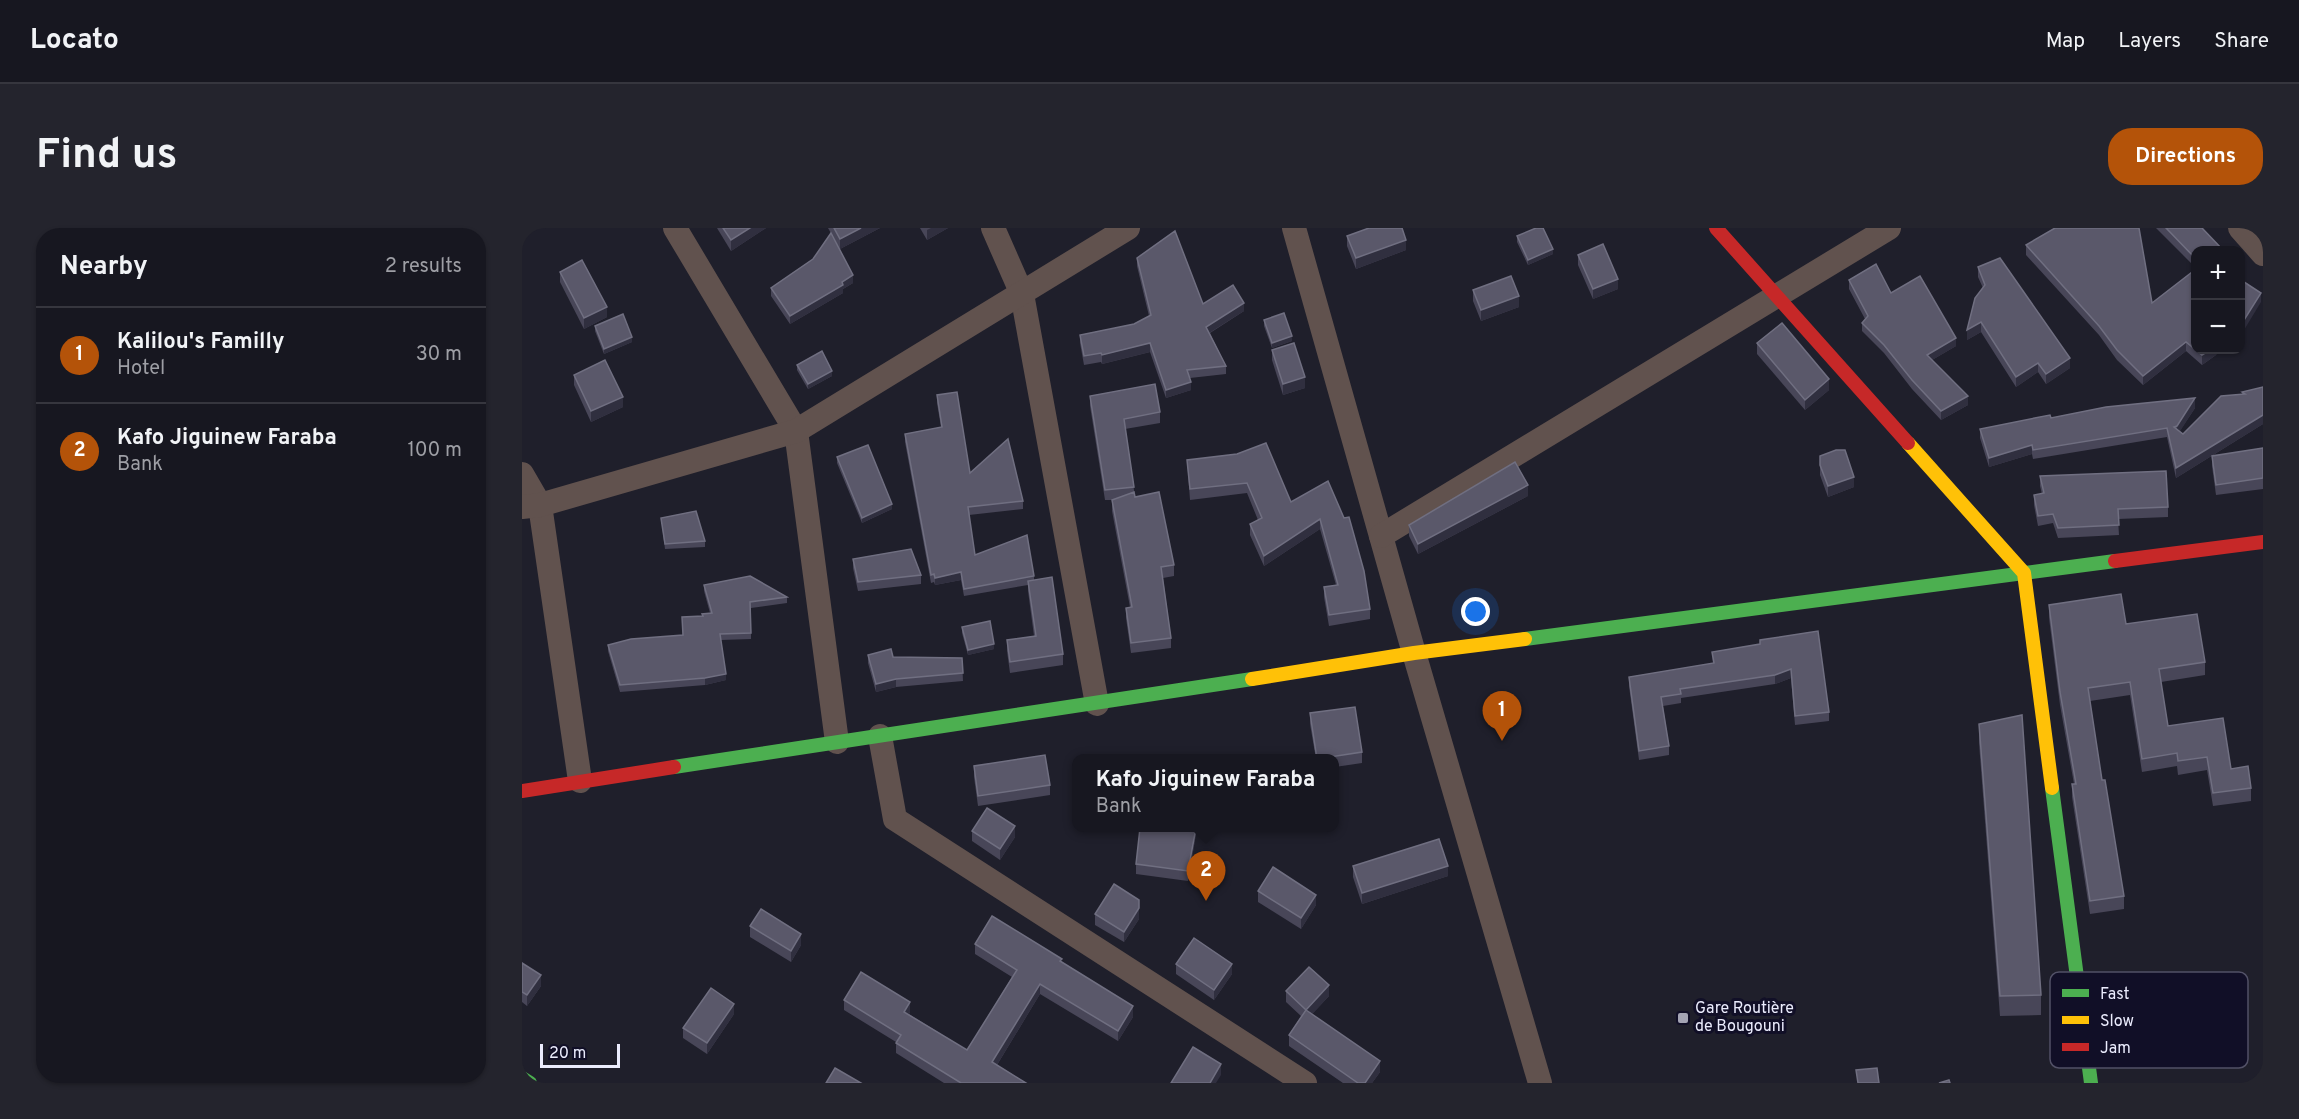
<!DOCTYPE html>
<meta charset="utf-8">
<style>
:root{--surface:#171720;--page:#24242d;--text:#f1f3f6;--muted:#9e9fa5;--line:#36363e;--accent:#b45309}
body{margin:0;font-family:Overpass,sans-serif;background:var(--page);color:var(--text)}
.controls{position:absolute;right:18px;top:18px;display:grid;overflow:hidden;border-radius:12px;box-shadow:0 2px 4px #0004}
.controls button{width:54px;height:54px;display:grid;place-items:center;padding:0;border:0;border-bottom:2px solid var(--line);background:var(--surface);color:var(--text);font:30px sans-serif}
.scale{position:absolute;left:18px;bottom:15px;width:80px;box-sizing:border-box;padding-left:6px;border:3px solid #ebecfd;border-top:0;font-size:16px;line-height:21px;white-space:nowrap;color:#ebecfd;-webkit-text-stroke:4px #110f27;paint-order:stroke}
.you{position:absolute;left:954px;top:384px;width:21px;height:21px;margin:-15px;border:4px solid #fff;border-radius:50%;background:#1a73e8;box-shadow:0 0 0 9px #1a73e833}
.badge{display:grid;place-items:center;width:39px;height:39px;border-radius:50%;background:var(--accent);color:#fff;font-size:20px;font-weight:700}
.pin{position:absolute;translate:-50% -50px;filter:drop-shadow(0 2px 3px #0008)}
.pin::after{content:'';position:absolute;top:32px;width:21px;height:18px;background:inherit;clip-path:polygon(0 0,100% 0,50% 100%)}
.popup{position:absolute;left:550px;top:526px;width:267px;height:78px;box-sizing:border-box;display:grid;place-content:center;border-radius:12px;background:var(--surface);filter:drop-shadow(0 2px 4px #0005);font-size:20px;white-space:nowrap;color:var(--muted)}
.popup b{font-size:22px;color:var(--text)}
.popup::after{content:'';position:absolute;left:50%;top:100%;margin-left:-12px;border:12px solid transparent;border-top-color:var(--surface)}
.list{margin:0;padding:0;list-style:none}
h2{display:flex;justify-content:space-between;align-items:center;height:78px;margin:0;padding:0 24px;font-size:26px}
h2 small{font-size:20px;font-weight:400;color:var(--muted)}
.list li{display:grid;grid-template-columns:39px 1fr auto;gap:18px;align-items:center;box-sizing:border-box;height:96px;padding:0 24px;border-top:2px solid var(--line)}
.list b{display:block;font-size:22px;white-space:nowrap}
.list p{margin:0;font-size:20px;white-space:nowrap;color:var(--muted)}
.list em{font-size:20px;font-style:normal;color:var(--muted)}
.map{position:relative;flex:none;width:1741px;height:855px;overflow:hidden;border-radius:24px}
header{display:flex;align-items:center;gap:36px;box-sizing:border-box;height:84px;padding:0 30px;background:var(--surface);border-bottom:2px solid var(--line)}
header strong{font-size:28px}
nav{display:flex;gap:33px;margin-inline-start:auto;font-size:21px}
.intro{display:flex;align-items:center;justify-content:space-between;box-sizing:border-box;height:144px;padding:0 36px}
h1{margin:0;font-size:42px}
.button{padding:15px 27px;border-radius:24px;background:var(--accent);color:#fff;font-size:21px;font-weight:700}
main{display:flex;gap:36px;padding:0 36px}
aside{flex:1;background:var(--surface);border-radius:24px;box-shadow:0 2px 4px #0004}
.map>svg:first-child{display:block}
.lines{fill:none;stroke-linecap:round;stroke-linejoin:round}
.street{stroke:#61524e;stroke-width:24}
.fast{stroke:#4caf50;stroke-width:14}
.slow{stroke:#ffc107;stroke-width:14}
.jam{stroke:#c62828;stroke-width:14}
.wall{fill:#484658}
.shaded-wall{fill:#302f3f}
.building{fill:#5a586a;stroke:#706f81;stroke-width:1.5}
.poi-dot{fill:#a4a4b4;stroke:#110f27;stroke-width:2}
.labels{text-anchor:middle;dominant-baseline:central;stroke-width:6;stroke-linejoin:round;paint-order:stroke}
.poi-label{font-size:16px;fill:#ebecfd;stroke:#110f27;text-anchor:start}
.key{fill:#110f27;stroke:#525167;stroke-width:1.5}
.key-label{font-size:16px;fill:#ebecfd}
</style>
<header>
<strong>Locato</strong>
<nav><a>Map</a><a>Layers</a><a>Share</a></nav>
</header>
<div class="intro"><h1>Find us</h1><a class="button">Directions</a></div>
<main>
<aside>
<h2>Nearby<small>2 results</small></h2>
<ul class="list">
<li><span class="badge">1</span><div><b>Kalilou's Familly</b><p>Hotel</p></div><em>30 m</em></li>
<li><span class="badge">2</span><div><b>Kafo Jiguinew Faraba</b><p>Bank</p></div><em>100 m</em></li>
</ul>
</aside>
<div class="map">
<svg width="1741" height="855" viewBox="0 0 1741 855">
<rect width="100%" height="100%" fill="#1f1f2b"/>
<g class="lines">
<!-- street -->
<g class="street">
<polyline points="153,0 274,203 315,514"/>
<polyline points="471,0 500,66 575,476"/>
<polyline points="772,0 892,425 1018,855"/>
<polyline points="1718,0 1741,26"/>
<polyline points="0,246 18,277 58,553"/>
<polyline points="0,279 18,277 274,203 606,0"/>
<polyline points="859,308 1367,0"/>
<polyline points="358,508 373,591 783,855"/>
</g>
<!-- fast -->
<g class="fast">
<polyline points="1003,411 1593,333"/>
<polyline points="152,539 730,451"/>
<polyline points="1530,560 1569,855"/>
<polyline points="0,850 8,855"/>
</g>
<!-- slow -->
<g class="slow">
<polyline points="1386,215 1502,345 1530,560"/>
<polyline points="730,451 892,425 1003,411"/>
</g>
<!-- jam -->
<g class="jam">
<polyline points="1194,0 1386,215"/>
<polyline points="1593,333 1741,314"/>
<polyline points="0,563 152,539"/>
</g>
</g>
<!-- wall -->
<g class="wall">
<polygon points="195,0 244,0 209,23"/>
<polygon points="306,0 358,0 318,21"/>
<polygon points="398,0 426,0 405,12"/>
<polygon points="1634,0 1680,0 1674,22 1674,40"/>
<polygon points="825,8 884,22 834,41 825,18"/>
<polygon points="995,8 1031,26 1006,37 995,14"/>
<polygon points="1504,17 1630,75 1694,127 1680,137 1664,123 1621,157 1595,132 1577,107 1504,27"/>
<polygon points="1056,27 1096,61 1071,71 1056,37"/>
<polygon points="615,30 681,76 722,83 688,105 704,138 704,146 668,150 669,162 644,170 628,124 580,136 579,134 562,137 558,115 558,107 612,96 627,88 615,38"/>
<polygon points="1456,39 1548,140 1524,156 1516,144 1494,159 1459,104 1445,112 1461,60 1456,49"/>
<polygon points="38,44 85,89 62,101 38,54"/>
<polygon points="1327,52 1369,65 1434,118 1410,132 1446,177 1419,192 1390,161 1362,125 1340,103 1340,95 1343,91 1327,61"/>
<polygon points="331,55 321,61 321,65 268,96 249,68 249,60"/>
<polygon points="951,62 997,79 959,93 951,73"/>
<polygon points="742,92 770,113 750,120 742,98"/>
<polygon points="73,98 110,114 82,126 73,103"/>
<polygon points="1235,115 1307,162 1283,182 1235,126"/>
<polygon points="750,122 783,160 761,167 750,132"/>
<polygon points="275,137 310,148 286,161 275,142"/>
<polygon points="52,147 101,179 69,194 52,157"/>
<polygon points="1741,159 1741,196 1654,250 1645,209 1511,231 1510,226 1467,239 1458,210 1458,201 1529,190 1673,180 1657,204 1661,206 1720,166 1720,164"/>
<polygon points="415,167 448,245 501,273 501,281 447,287 453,327 512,348 512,352 541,426 541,437 488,445 485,423 485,412 512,408 506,363 506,357 442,368 439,352 413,357 412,354 409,355 383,214 383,206 419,199 415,175"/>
<polygon points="568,168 638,184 638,195 603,201 613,269 652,337 652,348 641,350 649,410 649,420 609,425 604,390 604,380 608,379 590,283 590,272 592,272 583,272 568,178"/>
<polygon points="1741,220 1741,261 1694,267 1690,238 1690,228"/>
<polygon points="715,226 769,274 806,253 848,381 848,391 807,398 802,369 802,359 814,357 798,301 742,338 728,307 728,296 736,292 725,265 668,272 665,232"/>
<polygon points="1298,228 1332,259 1306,269 1298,247"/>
<polygon points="315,229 370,281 340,295 315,235"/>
<polygon points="1518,248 1646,279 1646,289 1596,291 1597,307 1536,310 1531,295 1516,298 1512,277 1512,267 1520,266 1518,258"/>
<polygon points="1006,268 896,326 887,308 887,297"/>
<polygon points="139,290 183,313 183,319 143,321"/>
<polygon points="331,331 399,347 399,356 336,363 331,340"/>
<polygon points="182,357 265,369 265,375 229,380 229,411 199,412 204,452 183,457 98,464 86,423 86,417 160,407 181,388 188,385 182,363"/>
<polygon points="1527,377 1604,396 1683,434 1683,447 1639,454 1646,498 1709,541 1729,560 1729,573 1691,578 1685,542 1656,547 1655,538 1620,544 1608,467 1568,473 1580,552 1602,668 1602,681 1568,686 1550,569 1550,556 1552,556 1538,477 1527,390"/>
<polygon points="440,399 472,421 446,427 440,405"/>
<polygon points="1238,412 1307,484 1307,493 1273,497 1269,450 1253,456 1159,470 1159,475 1141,478 1147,518 1147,527 1117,532 1107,458 1107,449 1191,436 1190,424 1238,416"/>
<polygon points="346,427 371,429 440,430 441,453 374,459 354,464 346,435"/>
<polygon points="788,485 840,524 840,535 813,539 813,531 794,531 788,496"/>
<polygon points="1457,496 1519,767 1519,787 1478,788 1457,515"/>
<polygon points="452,538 528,557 528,567 456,578 452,549"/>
<polygon points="614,600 675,600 666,653 614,646 614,636 618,603 614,603"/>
<polygon points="450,603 493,609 478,632 450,613"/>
<polygon points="831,638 926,648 840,676 831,649"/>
<polygon points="736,663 794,677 779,701 736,674"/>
<polygon points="573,686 617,691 602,714 573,697"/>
<polygon points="228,698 279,717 269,734 228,709"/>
<polygon points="453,716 540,734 611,789 596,813 518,766 475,837 504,855 422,855 374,825 374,814 322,782 322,772 388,784 387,786 445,822 490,749 453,726"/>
<polygon points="0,735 19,758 5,778 0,774"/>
<polygon points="654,736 710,746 692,772 654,746"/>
<polygon points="764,763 807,768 790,786 858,844 850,855 821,855 767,818 767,807 779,788 764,774"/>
<polygon points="1577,763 1603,781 1603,786 1580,790"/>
<polygon points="212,786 185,826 161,810 161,800"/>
</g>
<!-- shaded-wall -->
<g class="shaded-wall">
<polygon points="228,0 244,0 209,23 209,12"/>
<polygon points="339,0 358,0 318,21 318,11"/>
<polygon points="409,0 426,0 405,12 405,2"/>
<polygon points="884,12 884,22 834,41 834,30"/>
<polygon points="1031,21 1031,26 1006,37 1006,32"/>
<polygon points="331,47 331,55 321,61 321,65 268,96 268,88"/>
<polygon points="1096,51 1096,61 1071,71 1071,61"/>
<polygon points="1739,65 1739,74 1719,107 1719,97"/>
<polygon points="997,68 997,79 959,93 959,82"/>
<polygon points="722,75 722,83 684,107 684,99"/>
<polygon points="85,79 85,89 62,101 62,90"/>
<polygon points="1459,94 1459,104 1445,112 1445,102"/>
<polygon points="770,108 770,113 750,120 750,115"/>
<polygon points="110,109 110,114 82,126 82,121"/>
<polygon points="1434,110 1434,118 1405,135 1405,127"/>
<polygon points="1664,114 1664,123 1621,157 1621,148"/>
<polygon points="628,115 628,124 580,136 580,127"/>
<polygon points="1688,122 1701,122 1680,137 1680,127"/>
<polygon points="1548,130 1548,140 1524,156 1524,146"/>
<polygon points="1516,135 1516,144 1494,159 1494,149"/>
<polygon points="310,143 310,148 286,161 286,156"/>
<polygon points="783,149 783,160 761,167 761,156"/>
<polygon points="1307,151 1307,162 1283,182 1283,172"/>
<polygon points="669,154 669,162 644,170 644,162"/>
<polygon points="1446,168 1446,177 1419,192 1419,183"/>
<polygon points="101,169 101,179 69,194 69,183"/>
<polygon points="1673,170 1673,180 1655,208 1655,198"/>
<polygon points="1741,187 1741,196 1654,250 1654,240"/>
<polygon points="1510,217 1510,226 1467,239 1467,230"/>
<polygon points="1332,249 1332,259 1306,269 1306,258"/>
<polygon points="1006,257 1006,268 896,326 896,316"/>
<polygon points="370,276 370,281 340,295 340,290"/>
<polygon points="798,291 798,301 742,338 742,328"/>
<polygon points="439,344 439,352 413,357 413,350"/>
<polygon points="472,416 472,421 446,427 446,422"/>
<polygon points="1269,441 1269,450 1253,456 1253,447"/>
<polygon points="204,446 204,452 183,457 183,450"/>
<polygon points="374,451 374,459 354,464 354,456"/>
<polygon points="493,598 493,609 478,632 478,621"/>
<polygon points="674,600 675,600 666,653 666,643"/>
<polygon points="926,638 926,648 840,676 840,665"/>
<polygon points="794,667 794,677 779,701 779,690"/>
<polygon points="617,680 617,691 602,714 602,704"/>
<polygon points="279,706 279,717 269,734 269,723"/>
<polygon points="710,736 710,746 692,772 692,762"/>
<polygon points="19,747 19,758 5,778 5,767"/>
<polygon points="518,756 518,766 470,845 470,834"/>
<polygon points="807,757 807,768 784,793 784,782"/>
<polygon points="388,774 388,784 382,794 382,784"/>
<polygon points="212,776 212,786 185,826 185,815"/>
<polygon points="611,778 611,789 596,813 596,803"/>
<polygon points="858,833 858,844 850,855 843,855"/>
<polygon points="699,836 699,847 694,855 688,855"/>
</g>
<!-- building -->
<g class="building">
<polygon points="201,0 228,0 209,12"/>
<polygon points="312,0 339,0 318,11"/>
<polygon points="847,0 880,0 884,12 834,30 825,8"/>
<polygon points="1014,0 1021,0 1031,21 1006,32 995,8"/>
<polygon points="1533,0 1617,0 1630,75 1674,41 1674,122 1688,122 1680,127 1664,114 1621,148 1595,122 1577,98 1504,17"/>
<polygon points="1644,0 1680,0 1701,22 1674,22 1674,31"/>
<polygon points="653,3 681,76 711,57 722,75 684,99 704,138 665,142 669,154 644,162 628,115 580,127 579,125 562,128 558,107 612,96 629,87 615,30"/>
<polygon points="309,5 331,47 320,54 321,57 268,88 249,60 291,31"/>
<polygon points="1081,16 1096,51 1071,61 1056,27"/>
<polygon points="1478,30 1548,130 1524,146 1516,135 1494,149 1459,94 1445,102 1453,70 1463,57 1456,39"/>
<polygon points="60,32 85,79 62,90 38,44"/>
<polygon points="1354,36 1369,65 1398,48 1434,110 1405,127 1446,168 1419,183 1390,152 1362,117 1340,95 1346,88 1327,52"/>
<polygon points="989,48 997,68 959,82 951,62"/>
<polygon points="1719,52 1739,65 1719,97"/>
<polygon points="762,85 770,108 750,115 742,92"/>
<polygon points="101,86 110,109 82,121 73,98"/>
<polygon points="1260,95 1307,151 1283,172 1235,115"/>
<polygon points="772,115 783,149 761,156 750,122"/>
<polygon points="300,123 310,143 286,156 275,137"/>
<polygon points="83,132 101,169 69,183 52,147"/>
<polygon points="633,156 638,184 602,191 612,259 583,262 568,168"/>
<polygon points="1741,159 1741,187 1654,240 1645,200 1511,222 1510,217 1467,230 1458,201 1528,187 1529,190 1584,179 1673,170 1655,198 1652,199 1661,206 1699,168 1723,166 1720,164"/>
<polygon points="435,164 448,245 486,211 501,273 446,279 453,327 505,307 512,348 442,361 439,344 413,350 412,346 409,347 383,206 420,199 415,167"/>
<polygon points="744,215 769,274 806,253 822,290 827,289 842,343 848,381 807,387 802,359 816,357 798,291 742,328 728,296 740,290 725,255 668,261 665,232 715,226"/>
<polygon points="346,217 370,276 340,290 315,229"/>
<polygon points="1741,220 1741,250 1694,257 1690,228"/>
<polygon points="1314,222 1323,222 1332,249 1306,258 1298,237 1298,228"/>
<polygon points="993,234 1006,257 896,316 887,297"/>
<polygon points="1644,243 1646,279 1596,281 1597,297 1536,300 1531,286 1516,288 1512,267 1522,265 1518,248"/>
<polygon points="612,264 613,269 637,264 652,337 639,339 649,410 609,415 604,380 610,379 590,272"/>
<polygon points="174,283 183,313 143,316 139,290"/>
<polygon points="389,321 399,347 336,354 331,331"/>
<polygon points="228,348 265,369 228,374 229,405 198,406 204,446 183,450 98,457 86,417 109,411 161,407 160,389 181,388 180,386 190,385 182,357"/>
<polygon points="530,349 541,426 488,434 485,412 514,408 506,353"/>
<polygon points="1599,366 1604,396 1675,386 1683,434 1637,441 1646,498 1701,490 1709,541 1726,538 1729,560 1691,565 1685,529 1656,533 1655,525 1620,531 1608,454 1566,460 1580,552 1583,552 1602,668 1568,673 1550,556 1554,556 1538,464 1527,377"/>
<polygon points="468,393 472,416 446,422 440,399"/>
<polygon points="1296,403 1307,484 1273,488 1269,441 1253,447 1158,461 1159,466 1139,469 1147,518 1117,523 1107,449 1192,435 1190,424 1238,416 1238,412"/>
<polygon points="369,421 371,429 440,430 441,445 374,451 354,456 346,427"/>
<polygon points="833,479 840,524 795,531 788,485"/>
<polygon points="1500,487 1519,767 1478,768 1457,496"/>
<polygon points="523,527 528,557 456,568 452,538"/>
<polygon points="465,580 493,598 478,621 450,603"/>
<polygon points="618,600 674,600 666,643 614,636"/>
<polygon points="917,611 926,638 840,665 831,638"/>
<polygon points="751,639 794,667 779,690 736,663"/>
<polygon points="592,656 617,672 617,680 602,704 573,686"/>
<polygon points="239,681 279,706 269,723 228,698"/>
<polygon points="470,688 540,731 538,733 611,778 596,803 518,756 470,834 504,855 439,855 374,815 379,807 322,772 339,744 388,774 382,784 445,822 495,742 453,716"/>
<polygon points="672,710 710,736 692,762 654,736"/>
<polygon points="0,735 19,747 5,767 0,764"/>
<polygon points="787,739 807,757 784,782 764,763"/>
<polygon points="189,760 212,776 185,815 161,800"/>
<polygon points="1600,760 1603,781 1580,784 1577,763"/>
<polygon points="784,782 858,833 843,855 836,855 767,807"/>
<polygon points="671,819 699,836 688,855 649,855"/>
<polygon points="313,840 339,855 304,855"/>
<polygon points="1355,840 1357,855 1336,855 1334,842"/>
<polygon points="1427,852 1428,855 1417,855"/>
</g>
<!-- markers -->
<rect class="poi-dot" x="1155" y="784" width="12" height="12" rx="3"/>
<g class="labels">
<!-- poi labels -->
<g class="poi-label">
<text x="1173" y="781">Gare Routière<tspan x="1173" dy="18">de Bougouni</tspan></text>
</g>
</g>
<!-- legend -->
<rect x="1528" y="744" width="198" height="96" rx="9" class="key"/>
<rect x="1540" y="761" width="27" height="8" fill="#4caf50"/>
<rect x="1540" y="788" width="27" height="8" fill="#ffc107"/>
<rect x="1540" y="815" width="27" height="8" fill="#c62828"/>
<g class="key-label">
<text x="1578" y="771">Fast</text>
<text x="1578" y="798">Slow</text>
<text x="1578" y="825">Jam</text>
</g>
</svg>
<div class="controls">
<button>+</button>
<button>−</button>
</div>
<div class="scale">20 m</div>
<div class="you"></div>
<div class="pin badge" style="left:980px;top:513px">1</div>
<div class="pin badge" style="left:684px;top:673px">2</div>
<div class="popup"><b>Kafo Jiguinew Faraba</b>Bank</div>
</div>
</main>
